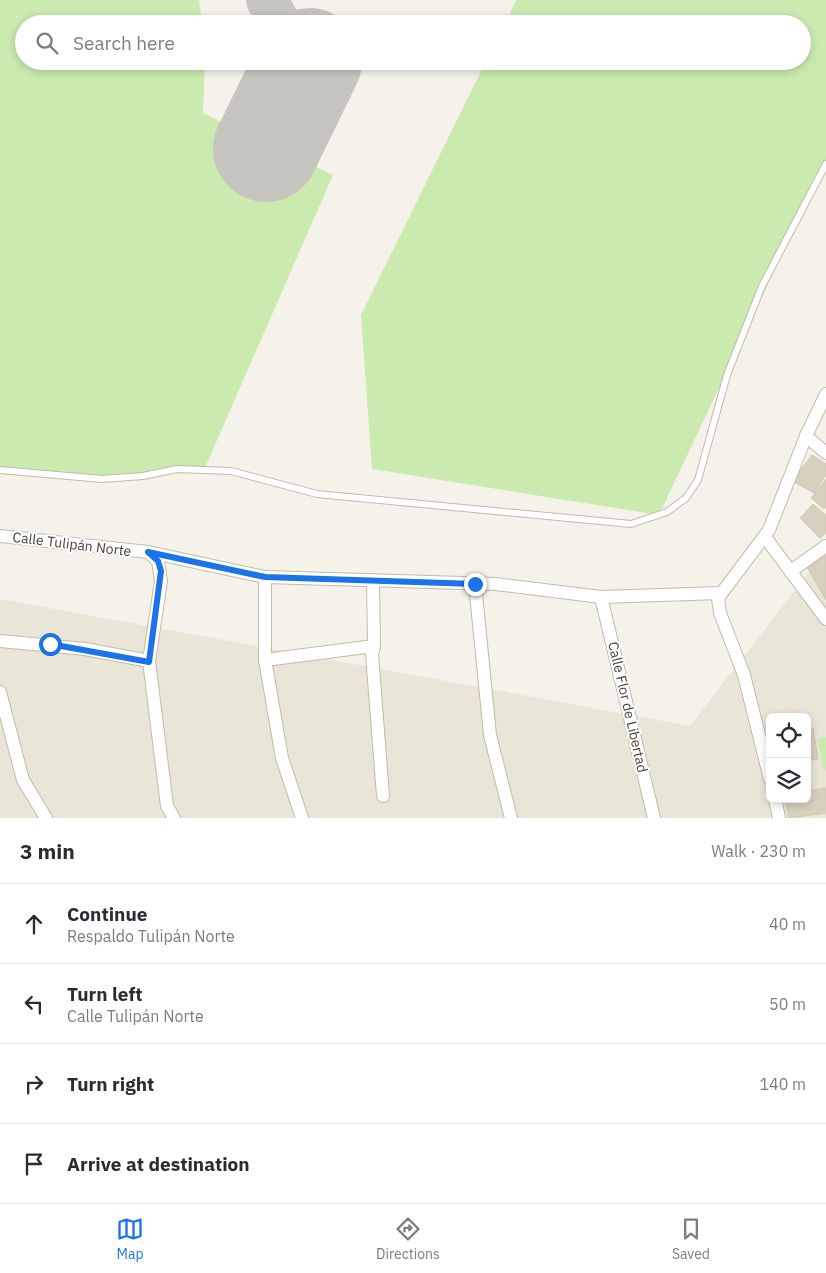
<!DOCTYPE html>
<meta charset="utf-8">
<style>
:root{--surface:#fff;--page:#f2f2f3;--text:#2b2b33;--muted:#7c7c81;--line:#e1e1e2;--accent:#1a73e8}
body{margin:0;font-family:"IBM Plex Sans",sans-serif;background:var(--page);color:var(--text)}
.controls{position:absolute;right:15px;bottom:15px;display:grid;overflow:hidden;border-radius:8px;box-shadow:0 2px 8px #0003}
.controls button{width:45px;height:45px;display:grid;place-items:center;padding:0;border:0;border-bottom:1px solid var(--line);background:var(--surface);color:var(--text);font:25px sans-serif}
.stop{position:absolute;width:15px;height:15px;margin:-11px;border:4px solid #1a73e8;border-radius:50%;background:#fff}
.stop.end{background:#1a73e8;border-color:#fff;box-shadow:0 1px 5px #0008}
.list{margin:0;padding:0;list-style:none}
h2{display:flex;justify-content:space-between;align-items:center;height:65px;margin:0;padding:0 20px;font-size:21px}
h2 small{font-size:16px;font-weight:400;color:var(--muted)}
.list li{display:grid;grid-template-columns:32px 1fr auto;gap:15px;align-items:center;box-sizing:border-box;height:80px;padding:0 20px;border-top:1px solid var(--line)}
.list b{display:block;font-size:19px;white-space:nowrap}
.list p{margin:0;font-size:16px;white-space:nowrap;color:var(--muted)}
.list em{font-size:16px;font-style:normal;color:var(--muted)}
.icon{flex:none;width:28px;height:28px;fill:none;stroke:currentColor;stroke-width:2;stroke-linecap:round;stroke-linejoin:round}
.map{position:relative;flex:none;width:826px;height:818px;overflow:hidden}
.search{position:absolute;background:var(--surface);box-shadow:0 2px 8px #0003;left:15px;right:15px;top:15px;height:55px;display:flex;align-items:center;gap:12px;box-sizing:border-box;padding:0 18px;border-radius:28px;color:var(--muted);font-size:19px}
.sheet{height:385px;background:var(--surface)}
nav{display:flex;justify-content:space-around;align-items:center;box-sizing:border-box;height:70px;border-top:1px solid var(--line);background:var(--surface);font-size:14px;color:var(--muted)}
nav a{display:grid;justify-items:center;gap:2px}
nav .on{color:var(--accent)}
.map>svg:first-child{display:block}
.residential{fill:#e9e5d7;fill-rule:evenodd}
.green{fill:#caeab0}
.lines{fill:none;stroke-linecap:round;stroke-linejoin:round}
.taxiway{stroke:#c6c5c0;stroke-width:42}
.runway{stroke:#c6c5c0;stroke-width:106}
.building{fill:#d7d0be;stroke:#d2c8b0}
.service-casing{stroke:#c1bbab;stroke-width:8}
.minor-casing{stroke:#c1bbab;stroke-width:14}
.service{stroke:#fff;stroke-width:6}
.minor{stroke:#fff;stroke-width:12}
.route{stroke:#1a73e8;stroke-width:6}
.labels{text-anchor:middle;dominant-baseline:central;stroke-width:4;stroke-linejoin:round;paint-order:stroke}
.street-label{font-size:14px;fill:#494437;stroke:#fff}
</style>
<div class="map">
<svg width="826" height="818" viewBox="0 0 826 818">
<rect width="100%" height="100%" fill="#f5f2e9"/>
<!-- residential -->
<path class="residential" d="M 826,550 L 826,818 L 0,818 L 0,599 L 690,726 ZM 770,717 L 807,717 L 807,799 L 770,799 Z"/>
<!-- green -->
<g class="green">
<polygon points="0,0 199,0 202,24 24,24 24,61 205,61 203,113 333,175 204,470 102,479 0,470"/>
<polygon points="516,0 826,0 826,161 659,515 372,469 361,315 486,61 802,61 802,24 505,24"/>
<polygon points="826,737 826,770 824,771 817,739"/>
</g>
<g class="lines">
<!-- taxiway -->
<g class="taxiway">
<polyline points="267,0 280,24"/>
<polyline points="300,61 305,70"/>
</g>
<!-- runway -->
<polyline class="runway" points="266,149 309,61"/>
</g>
<!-- building -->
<g class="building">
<polygon points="812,455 826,464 826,475 814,493 792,481"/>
<polygon points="826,479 826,507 824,509 811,498"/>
<polygon points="813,504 826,515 826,533 820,538 800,518"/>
<polygon points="826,556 826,600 807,567"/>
<polygon points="813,728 818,759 807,761 807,729"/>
<polygon points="825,788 826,813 789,818 785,799 807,799 807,791"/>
</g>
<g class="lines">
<!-- service casing -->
<g class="service-casing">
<polyline id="service" points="0,470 102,479 143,476 177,469 231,471 317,494 631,524 667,512 686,498 698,480 727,375 762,286 826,164"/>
</g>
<!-- minor casing -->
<g class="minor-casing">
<g id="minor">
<polyline points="806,436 826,453"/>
<polyline points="0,536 148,552 158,561 161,581 149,661 167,806 174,818"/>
<polyline points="765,537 826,619"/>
<polyline points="148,552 265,577 496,584 601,597 720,593"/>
<polyline points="791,571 826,546"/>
<polyline points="265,577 265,660 282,758 302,818"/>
<polyline points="373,580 374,646"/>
<polyline points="475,584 490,735 511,818"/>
<polyline points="601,597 654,818"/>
<polyline points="0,641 85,649 149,661"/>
<polyline points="265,660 374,646 372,654 383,796"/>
<polyline points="0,692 23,780 46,818"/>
<polyline points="770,779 744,675 720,613 718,598 769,530 806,436 826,394"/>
<polyline points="775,799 779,818"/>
</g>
</g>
<!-- service -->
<use href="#service" class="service"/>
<!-- minor -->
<use href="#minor" class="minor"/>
</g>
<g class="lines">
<!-- route -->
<polyline class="route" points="50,644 149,662 161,571 158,561 148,552 265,577 475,584"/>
</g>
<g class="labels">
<!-- street labels -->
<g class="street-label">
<text transform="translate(72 544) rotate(7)">Calle Tulipán Norte</text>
<text transform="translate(628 707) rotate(77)">Calle Flor de Libertad</text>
</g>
</g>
</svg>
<div class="controls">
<button><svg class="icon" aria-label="locate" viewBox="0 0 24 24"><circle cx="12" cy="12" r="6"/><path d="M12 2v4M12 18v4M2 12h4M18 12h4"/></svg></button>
<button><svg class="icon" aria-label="layers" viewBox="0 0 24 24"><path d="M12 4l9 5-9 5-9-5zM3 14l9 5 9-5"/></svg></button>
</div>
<div class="stop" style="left:50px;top:644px"></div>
<div class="stop end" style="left:475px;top:584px"></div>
<div class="search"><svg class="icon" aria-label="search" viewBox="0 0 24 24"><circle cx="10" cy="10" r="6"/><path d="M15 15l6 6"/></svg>Search here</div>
</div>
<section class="sheet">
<h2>3 min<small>Walk · 230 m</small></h2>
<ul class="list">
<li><svg class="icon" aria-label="ahead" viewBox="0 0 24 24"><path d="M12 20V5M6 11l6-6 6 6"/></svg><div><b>Continue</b><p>Respaldo Tulipán Norte</p></div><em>40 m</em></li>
<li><svg class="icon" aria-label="left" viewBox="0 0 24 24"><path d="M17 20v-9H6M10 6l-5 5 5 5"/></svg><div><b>Turn left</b><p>Calle Tulipán Norte</p></div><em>50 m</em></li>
<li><svg class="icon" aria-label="right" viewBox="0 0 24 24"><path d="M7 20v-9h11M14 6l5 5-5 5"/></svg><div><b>Turn right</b></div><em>140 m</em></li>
<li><svg class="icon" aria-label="arrive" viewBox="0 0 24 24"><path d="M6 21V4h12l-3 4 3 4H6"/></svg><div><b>Arrive at destination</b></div></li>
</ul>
</section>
<nav>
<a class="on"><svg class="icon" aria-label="map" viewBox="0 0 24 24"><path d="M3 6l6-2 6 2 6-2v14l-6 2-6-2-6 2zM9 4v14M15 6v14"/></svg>Map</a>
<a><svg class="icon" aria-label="directions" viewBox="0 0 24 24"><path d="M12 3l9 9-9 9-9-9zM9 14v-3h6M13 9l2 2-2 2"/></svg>Directions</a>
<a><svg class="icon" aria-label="saved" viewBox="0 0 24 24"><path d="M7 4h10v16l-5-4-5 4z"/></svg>Saved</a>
</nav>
